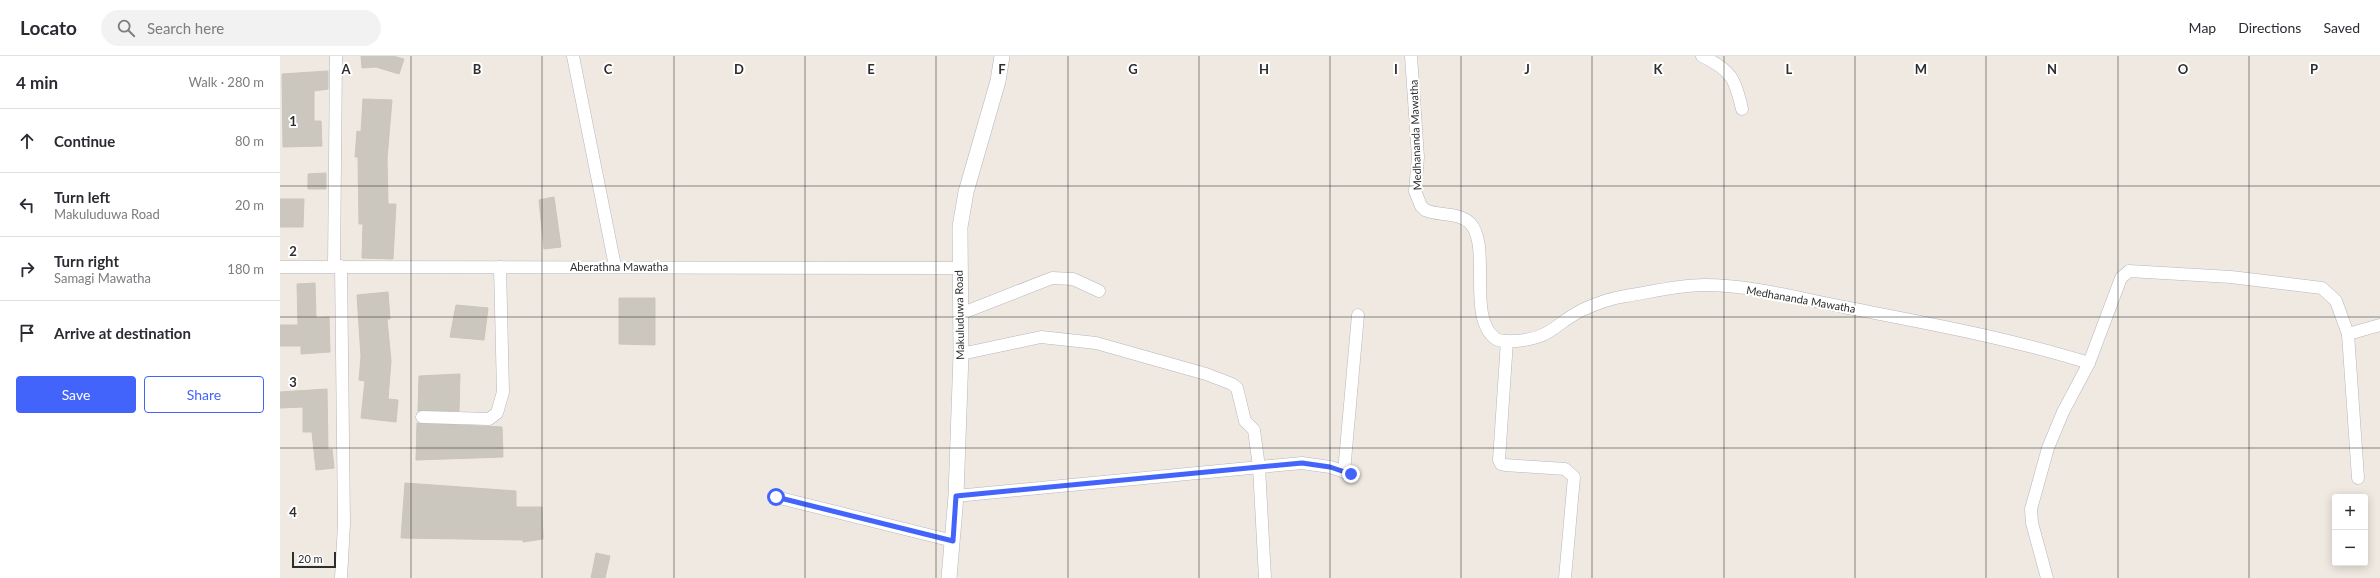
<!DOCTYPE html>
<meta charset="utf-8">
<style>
:root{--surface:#fff;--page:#f2f2f3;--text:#2b2b33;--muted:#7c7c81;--line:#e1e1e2;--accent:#4264fb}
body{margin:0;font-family:Lato,sans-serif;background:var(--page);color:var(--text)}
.controls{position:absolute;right:12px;bottom:12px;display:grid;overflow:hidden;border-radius:4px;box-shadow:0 2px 10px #0003}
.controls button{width:36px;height:36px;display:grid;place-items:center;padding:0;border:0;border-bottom:1px solid var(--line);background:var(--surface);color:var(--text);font:20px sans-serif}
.scale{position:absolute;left:12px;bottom:10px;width:44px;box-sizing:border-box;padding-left:4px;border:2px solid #2e2e2e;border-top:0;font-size:11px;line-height:14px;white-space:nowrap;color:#2e2e2e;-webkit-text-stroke:3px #fff;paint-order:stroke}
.stop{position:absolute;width:12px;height:12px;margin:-9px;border:3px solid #4264fb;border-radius:50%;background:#fff}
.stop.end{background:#4264fb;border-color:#fff;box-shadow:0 1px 4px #0008}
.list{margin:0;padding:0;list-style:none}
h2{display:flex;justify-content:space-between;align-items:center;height:52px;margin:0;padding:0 16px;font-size:17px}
h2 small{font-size:13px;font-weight:400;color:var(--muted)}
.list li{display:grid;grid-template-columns:26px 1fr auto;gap:12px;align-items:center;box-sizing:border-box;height:64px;padding:0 16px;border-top:1px solid var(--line)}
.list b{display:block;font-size:15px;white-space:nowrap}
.list p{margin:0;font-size:13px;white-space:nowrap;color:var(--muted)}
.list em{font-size:13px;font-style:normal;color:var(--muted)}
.actions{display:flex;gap:8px;padding:12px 16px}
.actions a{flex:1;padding:9px 0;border:1px solid var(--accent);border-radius:4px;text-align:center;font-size:14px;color:var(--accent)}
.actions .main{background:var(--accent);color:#fff}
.icon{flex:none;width:22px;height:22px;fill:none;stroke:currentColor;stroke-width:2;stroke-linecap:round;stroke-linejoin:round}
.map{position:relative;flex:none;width:2100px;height:522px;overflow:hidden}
header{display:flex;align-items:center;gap:24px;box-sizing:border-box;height:56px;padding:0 20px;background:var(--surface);border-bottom:1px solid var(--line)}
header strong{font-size:19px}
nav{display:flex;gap:22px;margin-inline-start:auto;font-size:14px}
.search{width:280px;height:36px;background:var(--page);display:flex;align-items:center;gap:10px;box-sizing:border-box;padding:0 14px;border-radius:22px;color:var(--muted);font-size:15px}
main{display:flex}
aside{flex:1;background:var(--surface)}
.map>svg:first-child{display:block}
.building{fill:#cbc7bf;stroke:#cbc5ba}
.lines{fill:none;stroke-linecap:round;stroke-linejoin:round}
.minor-casing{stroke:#b4b7c1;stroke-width:13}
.tertiary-casing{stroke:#b4b7c1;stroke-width:16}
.minor{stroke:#fff;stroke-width:12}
.tertiary{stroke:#fff;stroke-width:15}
.route{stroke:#4264fb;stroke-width:5}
.grid{fill:none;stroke:#2e2e2e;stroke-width:1;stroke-opacity:0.55}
.labels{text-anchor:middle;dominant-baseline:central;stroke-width:4;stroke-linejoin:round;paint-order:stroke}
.street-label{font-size:11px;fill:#2e2e2e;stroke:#fff}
.grid-label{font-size:13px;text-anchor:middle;font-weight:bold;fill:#2e2e2e;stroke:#fff;stroke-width:4;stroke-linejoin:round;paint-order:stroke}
</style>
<header>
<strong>Locato</strong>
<div class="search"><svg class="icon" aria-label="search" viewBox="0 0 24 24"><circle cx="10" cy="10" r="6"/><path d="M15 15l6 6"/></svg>Search here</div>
<nav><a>Map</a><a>Directions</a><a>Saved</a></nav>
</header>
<main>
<aside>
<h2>4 min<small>Walk · 280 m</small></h2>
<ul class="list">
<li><svg class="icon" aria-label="ahead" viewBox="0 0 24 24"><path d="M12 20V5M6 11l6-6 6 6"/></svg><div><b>Continue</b></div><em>80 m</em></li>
<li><svg class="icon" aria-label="left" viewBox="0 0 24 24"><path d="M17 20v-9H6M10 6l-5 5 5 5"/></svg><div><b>Turn left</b><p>Makuluduwa Road</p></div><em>20 m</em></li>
<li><svg class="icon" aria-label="right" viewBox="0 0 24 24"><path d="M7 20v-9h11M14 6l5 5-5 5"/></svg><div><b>Turn right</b><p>Samagi Mawatha</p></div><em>180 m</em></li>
<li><svg class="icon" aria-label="arrive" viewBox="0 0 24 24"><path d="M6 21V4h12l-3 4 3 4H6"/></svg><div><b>Arrive at destination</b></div></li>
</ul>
<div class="actions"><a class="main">Save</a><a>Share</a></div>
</aside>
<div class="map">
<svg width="2100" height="522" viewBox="0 0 2100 522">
<rect width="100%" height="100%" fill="#efe9e1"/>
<!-- building -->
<g class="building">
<polygon points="81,0 113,0 124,3 119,18 96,11 82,12"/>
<polygon points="48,15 48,33 34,35 34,65 41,65 42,90 3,91 2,18"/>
<polygon points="83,43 112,44 107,103 108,148 116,148 113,203 82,202 83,168 79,168 78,101 75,101 77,75 81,76"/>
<polygon points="46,117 46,133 28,133 28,118"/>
<polygon points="274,141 281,191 264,193 259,144"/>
<polygon points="0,143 24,143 23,171 0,171"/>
<polygon points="35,227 36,262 49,261 50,296 21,298 21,290 0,290 0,269 18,269 17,228"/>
<polygon points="108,236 110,263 107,263 111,305 108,343 118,344 116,366 81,362 85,325 79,324 81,301 77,239"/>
<polygon points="339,242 375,242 375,289 339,288"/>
<polygon points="176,249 208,252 204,284 170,281"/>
<polygon points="180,318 179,355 138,355 139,320"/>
<polygon points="47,333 48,394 52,393 54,412 36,414 32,376 23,376 23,351 0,352 0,336"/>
<polygon points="137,367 222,371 223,401 136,404"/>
<polygon points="125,427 236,435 236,451 262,451 263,483 243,486 243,484 121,482"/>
<polygon points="316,497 330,500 325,522 311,522"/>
</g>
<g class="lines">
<!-- minor casing -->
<g class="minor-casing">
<g id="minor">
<polyline points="293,0 335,210"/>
<path d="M 1131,0 L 1138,101 L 1135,135 L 1141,150 L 1145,154 C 1158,160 1179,156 1190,167 C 1212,190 1186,262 1216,283 C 1221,286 1230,285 1236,285 C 1272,282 1273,269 1302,254 C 1315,248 1332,242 1346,240 C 1371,236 1399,229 1424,229 C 1471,229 1518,242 1564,251 C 1646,267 1729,282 1809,307 L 1783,356 L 1768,392 L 1751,453 L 1752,467 L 1767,522"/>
<path d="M 1422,0 C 1451,14 1455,22 1462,53"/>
<polyline points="54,210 56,0"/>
<polyline points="61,210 64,468 61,522"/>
<polyline points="0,211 679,212"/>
<polyline points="680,258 772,222 793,223 819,235"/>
<polyline points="2068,278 2078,422"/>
<polyline points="1227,285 1219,404 1221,408 1225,409 1285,413 1294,421 1285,522"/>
<polyline points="681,298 761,281 816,287 926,318 952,328 957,332 965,365 974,374 979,411 985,522"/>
<polyline points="1809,307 1841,222 1849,215 1951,221 2042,232 2056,245 2068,278 2100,269"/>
<polyline points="142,361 209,363 217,357 223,336 220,211"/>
<polyline points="1064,416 1078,259"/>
<polyline points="676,440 1022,407 1050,411 1071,418"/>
<polyline points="496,441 673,485"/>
</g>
</g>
<!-- tertiary casing -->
<g class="tertiary-casing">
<polyline id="tertiary" points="669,522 676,440 681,298 680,171 686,136 718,25 722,0"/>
</g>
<!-- minor -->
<use href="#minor" class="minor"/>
<!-- tertiary -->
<use href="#tertiary" class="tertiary"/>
</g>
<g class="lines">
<!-- route -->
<polyline class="route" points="496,441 673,485 676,440 1022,407 1050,411 1071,418"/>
</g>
<!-- grid -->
<path class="grid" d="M 131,0 L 131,522M 262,0 L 262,522M 394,0 L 394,522M 525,0 L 525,522M 656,0 L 656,522M 788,0 L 788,522M 919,0 L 919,522M 1050,0 L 1050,522M 1181,0 L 1181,522M 1312,0 L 1312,522M 1444,0 L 1444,522M 1575,0 L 1575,522M 1706,0 L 1706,522M 1838,0 L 1838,522M 1969,0 L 1969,522M 0,130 L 2100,130M 0,261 L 2100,261M 0,392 L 2100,392"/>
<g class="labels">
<!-- street labels -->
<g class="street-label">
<text transform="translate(1135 79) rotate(-92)">Medhananda Mawatha</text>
<text x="339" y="210">Aberathna Mawatha</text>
<text transform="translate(1521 243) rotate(10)">Medhananda Mawatha</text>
<text transform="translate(679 259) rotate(-91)">Makuluduwa Road</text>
</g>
</g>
<g class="grid-label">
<text x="66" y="18">A</text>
<text x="197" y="18">B</text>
<text x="328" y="18">C</text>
<text x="459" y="18">D</text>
<text x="591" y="18">E</text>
<text x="722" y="18">F</text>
<text x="853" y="18">G</text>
<text x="984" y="18">H</text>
<text x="1116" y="18">I</text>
<text x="1247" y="18">J</text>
<text x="1378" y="18">K</text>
<text x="1509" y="18">L</text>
<text x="1641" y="18">M</text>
<text x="1772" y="18">N</text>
<text x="1903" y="18">O</text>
<text x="2034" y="18">P</text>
<text x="13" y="70">1</text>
<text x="13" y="200">2</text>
<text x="13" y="331">3</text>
<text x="13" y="461">4</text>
</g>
</svg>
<div class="controls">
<button>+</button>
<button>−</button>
</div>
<div class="scale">20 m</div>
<div class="stop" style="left:496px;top:441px"></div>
<div class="stop end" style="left:1071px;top:418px"></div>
</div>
</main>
